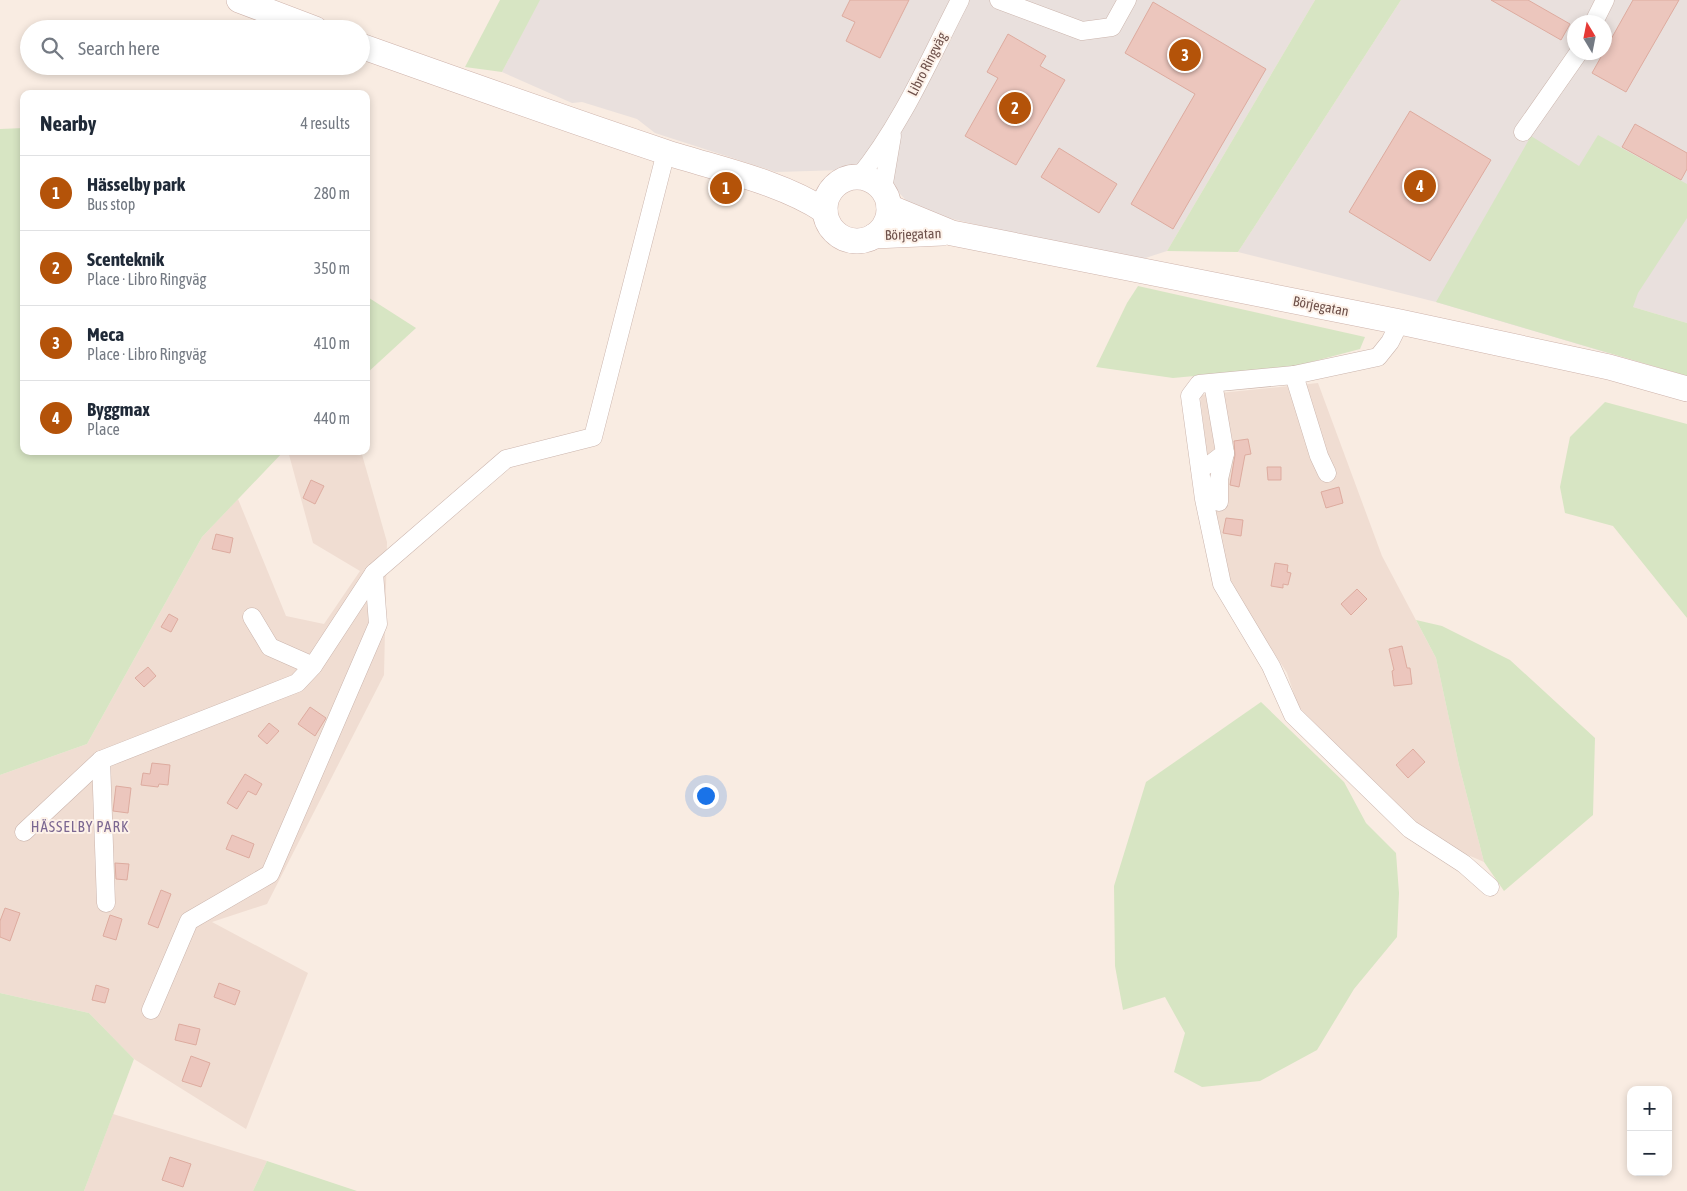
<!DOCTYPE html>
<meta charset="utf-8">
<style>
:root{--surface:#fff;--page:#f2f2f3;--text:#1f2937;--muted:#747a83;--line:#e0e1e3;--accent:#b45309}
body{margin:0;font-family:"Asap Condensed",sans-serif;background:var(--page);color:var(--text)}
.controls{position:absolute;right:15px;bottom:15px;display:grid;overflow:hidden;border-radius:10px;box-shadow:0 2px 8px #0003}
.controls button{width:45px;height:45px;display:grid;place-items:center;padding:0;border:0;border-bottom:1px solid var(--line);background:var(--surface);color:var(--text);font:25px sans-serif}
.compass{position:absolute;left:1567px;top:15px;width:45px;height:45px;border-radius:50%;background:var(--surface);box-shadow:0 2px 8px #0003;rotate:350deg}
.you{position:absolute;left:705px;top:795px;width:18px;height:18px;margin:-12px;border:4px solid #fff;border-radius:50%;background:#1a73e8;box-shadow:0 0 0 8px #1a73e833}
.badge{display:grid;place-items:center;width:32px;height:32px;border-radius:50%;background:var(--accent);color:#fff;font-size:16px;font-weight:700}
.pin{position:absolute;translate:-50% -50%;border:2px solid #fff;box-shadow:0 1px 5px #0006}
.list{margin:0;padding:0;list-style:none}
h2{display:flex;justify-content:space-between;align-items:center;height:65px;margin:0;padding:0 20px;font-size:21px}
h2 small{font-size:16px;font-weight:400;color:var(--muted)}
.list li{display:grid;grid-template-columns:32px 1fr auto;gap:15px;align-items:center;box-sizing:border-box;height:75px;padding:0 20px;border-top:1px solid var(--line)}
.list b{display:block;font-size:19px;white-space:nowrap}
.list p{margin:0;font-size:16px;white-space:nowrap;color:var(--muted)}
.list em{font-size:16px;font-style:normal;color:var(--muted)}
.icon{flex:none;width:28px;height:28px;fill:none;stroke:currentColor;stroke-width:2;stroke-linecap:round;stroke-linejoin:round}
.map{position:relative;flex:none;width:1687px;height:1191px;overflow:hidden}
.search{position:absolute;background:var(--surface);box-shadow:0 2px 8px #0003;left:20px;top:20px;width:350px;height:55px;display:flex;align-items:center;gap:12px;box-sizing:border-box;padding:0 18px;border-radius:28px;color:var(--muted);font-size:19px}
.panel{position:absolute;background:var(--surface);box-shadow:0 2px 8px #0003;left:20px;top:90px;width:350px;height:365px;border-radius:10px}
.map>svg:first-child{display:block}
.residential{fill:#f0ddd2}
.industrial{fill:#e9e0dd;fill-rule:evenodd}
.green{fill:#d7e5c3}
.building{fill:#ecc6bd;stroke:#ddab9f}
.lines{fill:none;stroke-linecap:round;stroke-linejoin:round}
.minor-casing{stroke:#cbb5ad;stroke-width:19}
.secondary-casing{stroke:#ceb3ab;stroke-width:26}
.minor{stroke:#fff;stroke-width:18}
.secondary{stroke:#fff;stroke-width:25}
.labels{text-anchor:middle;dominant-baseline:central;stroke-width:4;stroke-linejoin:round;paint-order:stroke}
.street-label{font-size:14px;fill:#6e514b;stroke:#fdf1e8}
.neighbourhood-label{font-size:15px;letter-spacing:1px;fill:#7b6791;stroke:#fdf1e8}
</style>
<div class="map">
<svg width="1687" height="1191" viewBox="0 0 1687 1191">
<rect width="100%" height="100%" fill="#f9ece2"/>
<!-- residential -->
<g class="residential">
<polygon points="1318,383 1382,556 1436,658 1459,765 1484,862 1461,852 1423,828 1359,769 1298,706 1287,673 1229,582 1213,510 1200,395"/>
<polygon points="288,451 361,451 387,542 384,675 267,904 212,922 308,973 246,1129 134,1059 89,1013 0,993 0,775 87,744 202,537 238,499 286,616 324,624 360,571 313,543"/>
<polygon points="113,1114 267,1161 253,1191 84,1191"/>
</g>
<!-- industrial -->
<g class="industrial">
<polygon points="539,0 1315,0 1167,251 1133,262 915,210 877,169 776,172 655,133 637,119 582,102 572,103 502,72"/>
<path d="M 1401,0 L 1687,0 L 1687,323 L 1633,307 L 1608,353 L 1436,302 L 1238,252 ZM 1574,22 L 1604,22 L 1604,52 L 1574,52 Z"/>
</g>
<!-- green -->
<g class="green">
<polygon points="500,0 540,0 502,72 465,67"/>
<polygon points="1315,0 1401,0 1238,252 1167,251"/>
<polygon points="24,128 24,451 284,451 202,537 87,744 0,775 0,129"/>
<polygon points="1598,135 1687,184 1687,218 1638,293 1633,307 1687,323 1687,376 1436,302 1531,136 1579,166"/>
<polygon points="1138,286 1365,337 1360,349 1292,367 1173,378 1096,367 1127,303"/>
<polygon points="366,296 416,328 366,374"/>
<polygon points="1605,402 1687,424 1687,618 1613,526 1565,513 1560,487 1570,437"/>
<polygon points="1416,620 1442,626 1510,660 1595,738 1593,815 1504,891 1484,862 1459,765 1436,658"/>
<polygon points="1261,702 1344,782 1366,823 1396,853 1399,893 1397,937 1354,989 1317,1050 1260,1081 1202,1087 1174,1072 1185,1033 1165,997 1123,1010 1115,966 1114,886 1146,782"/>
<polygon points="0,993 89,1013 134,1059 84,1191 0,1191"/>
<polygon points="267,1161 357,1191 253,1191"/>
</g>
<!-- building -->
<g class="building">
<polygon points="850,0 909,0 880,58 846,41 855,22 842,16"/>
<polygon points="1491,0 1528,0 1570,24 1561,40"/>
<polygon points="1633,0 1679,0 1626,92 1592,73"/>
<polygon points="1153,2 1266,69 1173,229 1131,204 1195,94 1125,53"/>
<polygon points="1008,34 1046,56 1040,66 1065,80 1016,165 965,136 998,78 987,72"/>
<polygon points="1410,111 1491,160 1430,261 1349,212"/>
<polygon points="1635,124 1687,153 1687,169 1681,180 1622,147"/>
<polygon points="1059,148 1117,184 1099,213 1041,177"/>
<polygon points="1248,439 1251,454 1245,455 1239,487 1230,485 1235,455 1234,441"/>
<polygon points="1267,467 1281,467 1281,480 1268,480"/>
<polygon points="311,480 324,486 315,504 303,498"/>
<polygon points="1339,487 1343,503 1326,508 1321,492"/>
<polygon points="1226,518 1243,520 1241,536 1223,533"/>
<polygon points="216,534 233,538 230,553 212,549"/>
<polygon points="1275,563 1288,565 1287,572 1291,573 1288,585 1283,584 1283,588 1271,586"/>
<polygon points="1357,589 1367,599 1351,615 1341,604"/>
<polygon points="169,614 178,619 171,632 161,627"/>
<polygon points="1402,646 1407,668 1410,668 1412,684 1394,686 1392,671 1394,670 1389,649"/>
<polygon points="148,667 156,676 144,687 135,678"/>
<polygon points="310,707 326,718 315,736 298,724"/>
<polygon points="269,723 279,731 267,744 258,736"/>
<polygon points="1413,749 1425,762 1408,778 1396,765"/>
<polygon points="152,763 170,765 168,785 159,784 158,787 141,785 143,773 150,774"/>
<polygon points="245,774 262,784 256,795 248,791 237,809 227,803"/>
<polygon points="116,786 131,788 128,813 113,811"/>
<polygon points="232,835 254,844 249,858 226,849"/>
<polygon points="115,863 129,864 127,880 116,879"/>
<polygon points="161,890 171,894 158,928 148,924"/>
<polygon points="5,908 20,913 10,941 0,937 0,921"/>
<polygon points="110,915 122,919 116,940 103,936"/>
<polygon points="219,983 240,991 235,1005 214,997"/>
<polygon points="96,985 109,989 105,1003 92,1000"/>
<polygon points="179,1024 200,1029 196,1045 175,1040"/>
<polygon points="191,1056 210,1063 201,1087 182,1081"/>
<polygon points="170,1157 191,1164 183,1187 162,1180"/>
</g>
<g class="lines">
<!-- minor casing -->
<g class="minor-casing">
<g id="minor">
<polyline points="999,0 1082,31 1112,27 1127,0"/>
<polyline points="1594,22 1605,0"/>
<polyline points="1523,132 1579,52"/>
<path d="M 859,177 C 902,124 929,60 960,0"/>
<polyline points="883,189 892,136"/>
<polyline points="1400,322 1390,342 1378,357 1294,375 1199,384 1190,396 1204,499 1222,584 1271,666 1293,715 1410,829 1464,864 1490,887"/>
<polyline points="1294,375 1319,456 1327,473"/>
<polyline points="1200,468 1212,463 1225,453 1213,383"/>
<polyline points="1219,502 1219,479 1225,453"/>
<polyline points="252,617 270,647 313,666 374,573"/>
<polyline points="101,760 106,903"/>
<polyline points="24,832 101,760 297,683 313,666"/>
<polyline points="151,1010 189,921 270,874 378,624 374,573 506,459 593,437 666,152"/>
</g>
</g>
<!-- secondary casing -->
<g class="secondary-casing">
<g id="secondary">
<polyline points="239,0 315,29"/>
<path d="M 361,46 C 462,82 563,118 665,152 C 717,169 779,181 825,211"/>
<circle cx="857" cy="209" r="32"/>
<polyline points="889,207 952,233 1400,322 1609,367 1687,389"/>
<polyline points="874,236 942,233"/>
</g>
</g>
<!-- minor -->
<use href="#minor" class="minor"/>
<!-- secondary -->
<use href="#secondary" class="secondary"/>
</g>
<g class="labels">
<!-- street labels -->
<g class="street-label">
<text transform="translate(927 64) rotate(-63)">Libro Ringväg</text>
<text transform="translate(913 234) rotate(-2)">Börjegatan</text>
<text transform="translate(1321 306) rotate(11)">Börjegatan</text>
</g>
<!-- neighbourhood labels -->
<g class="neighbourhood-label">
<text x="80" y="826">HÄSSELBY PARK</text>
</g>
</g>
</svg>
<div class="controls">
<button>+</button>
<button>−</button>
</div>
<svg class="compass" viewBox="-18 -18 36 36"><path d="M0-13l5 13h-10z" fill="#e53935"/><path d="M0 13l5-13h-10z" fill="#747a83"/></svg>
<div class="you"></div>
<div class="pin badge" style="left:726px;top:188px">1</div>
<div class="pin badge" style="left:1015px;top:108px">2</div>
<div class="pin badge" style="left:1185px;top:55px">3</div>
<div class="pin badge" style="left:1420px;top:186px">4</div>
<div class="search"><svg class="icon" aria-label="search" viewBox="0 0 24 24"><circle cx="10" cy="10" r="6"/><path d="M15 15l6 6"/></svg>Search here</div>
<section class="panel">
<h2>Nearby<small>4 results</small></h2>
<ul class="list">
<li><span class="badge">1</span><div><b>Hässelby park</b><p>Bus stop</p></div><em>280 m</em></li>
<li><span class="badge">2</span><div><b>Scenteknik</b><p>Place · Libro Ringväg</p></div><em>350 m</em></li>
<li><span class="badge">3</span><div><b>Meca</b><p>Place · Libro Ringväg</p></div><em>410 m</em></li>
<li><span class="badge">4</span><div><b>Byggmax</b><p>Place</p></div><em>440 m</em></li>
</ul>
</section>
</div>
